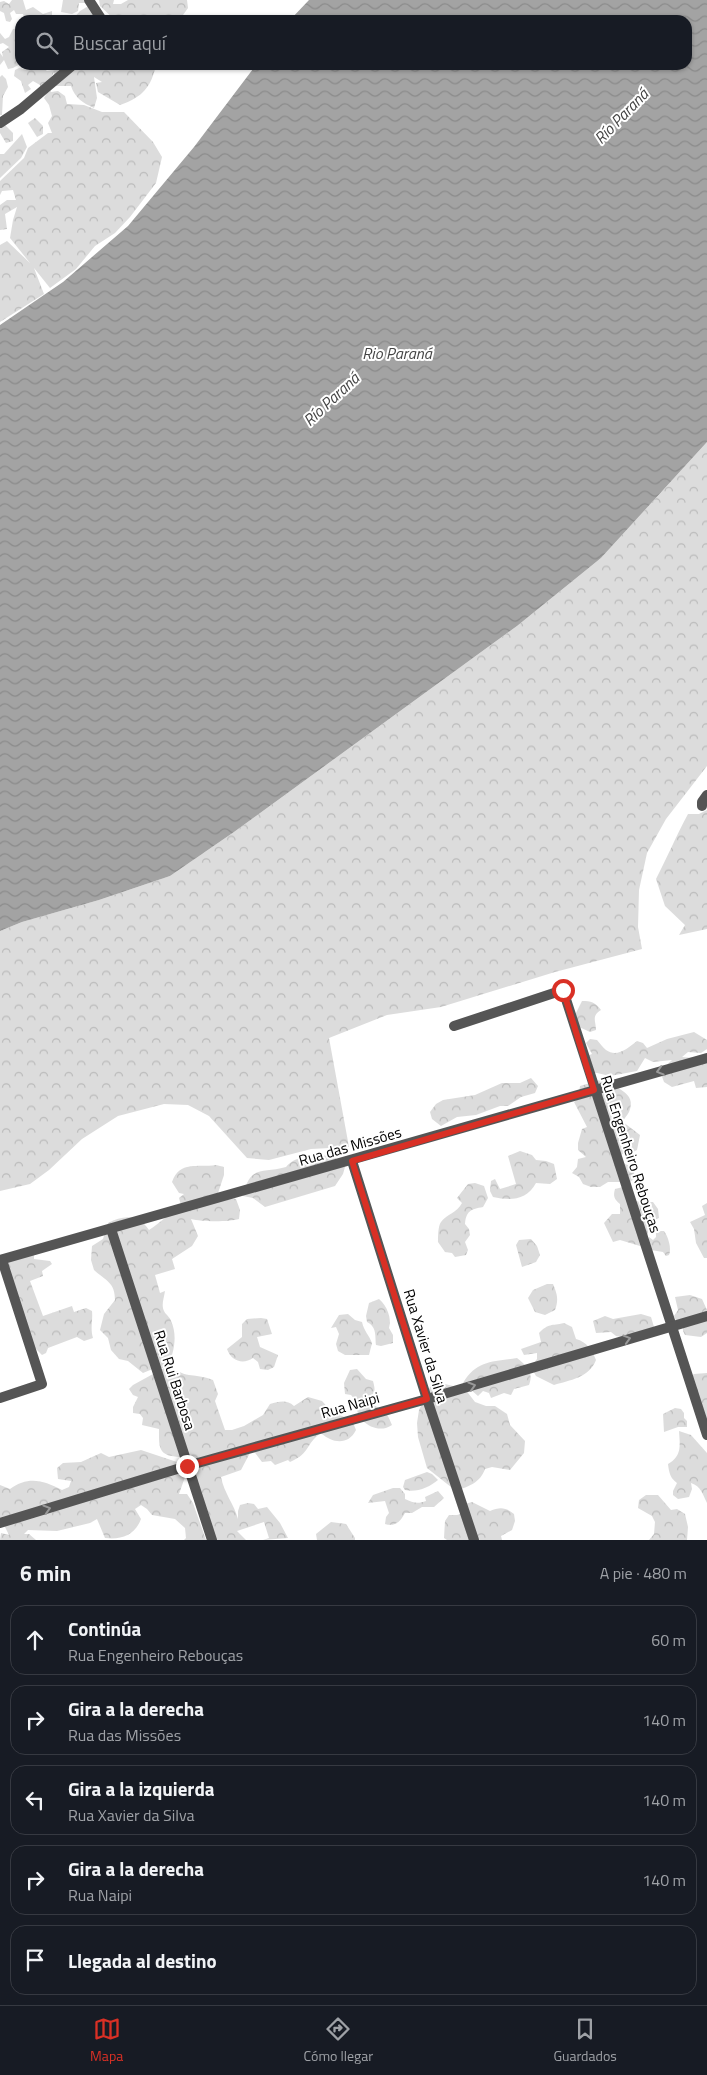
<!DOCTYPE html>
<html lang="es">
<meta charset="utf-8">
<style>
:root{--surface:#171b24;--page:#20242c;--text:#f1f3f6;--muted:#9ea1a6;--line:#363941;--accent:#d93025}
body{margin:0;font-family:"Titillium Web",sans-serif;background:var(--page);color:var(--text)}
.stop{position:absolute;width:15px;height:15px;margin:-11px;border:4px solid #d93025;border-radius:50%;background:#fff}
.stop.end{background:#d93025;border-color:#fff;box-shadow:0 1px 5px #0008}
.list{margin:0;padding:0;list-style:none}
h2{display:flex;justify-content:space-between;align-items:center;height:65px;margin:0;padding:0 20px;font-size:21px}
h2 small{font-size:16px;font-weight:400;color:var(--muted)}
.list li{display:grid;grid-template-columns:32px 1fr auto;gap:15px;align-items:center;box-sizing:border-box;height:70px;margin:0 10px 10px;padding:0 10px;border:1px solid var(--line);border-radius:15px}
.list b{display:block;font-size:19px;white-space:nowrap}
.list p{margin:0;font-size:16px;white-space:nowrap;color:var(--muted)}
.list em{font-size:16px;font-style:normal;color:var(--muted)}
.icon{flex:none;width:28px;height:28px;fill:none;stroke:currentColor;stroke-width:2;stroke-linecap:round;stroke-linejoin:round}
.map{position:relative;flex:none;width:707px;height:1540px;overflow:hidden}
.search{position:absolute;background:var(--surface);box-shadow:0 1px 4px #0004;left:15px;right:15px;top:15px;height:55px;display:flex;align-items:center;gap:12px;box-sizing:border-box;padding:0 18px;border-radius:15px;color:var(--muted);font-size:19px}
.sheet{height:465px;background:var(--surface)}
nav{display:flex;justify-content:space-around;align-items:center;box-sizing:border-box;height:70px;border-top:1px solid var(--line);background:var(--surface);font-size:14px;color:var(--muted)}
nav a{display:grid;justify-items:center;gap:2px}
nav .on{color:var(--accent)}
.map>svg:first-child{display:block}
.forest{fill:url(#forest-crowns)}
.water{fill:url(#water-waves)}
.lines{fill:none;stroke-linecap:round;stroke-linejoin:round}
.street{stroke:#555;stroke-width:10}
.oneway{stroke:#999}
.route{stroke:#d93025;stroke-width:6}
.labels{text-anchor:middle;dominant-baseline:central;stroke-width:4;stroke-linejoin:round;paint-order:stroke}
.street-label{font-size:15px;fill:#000;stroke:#fff}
.water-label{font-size:16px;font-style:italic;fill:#444;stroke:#fff}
</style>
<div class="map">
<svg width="707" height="1540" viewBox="0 0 707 1540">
<defs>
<pattern id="forest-crowns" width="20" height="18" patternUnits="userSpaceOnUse" patternTransform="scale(1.25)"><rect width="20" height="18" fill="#dcdcdc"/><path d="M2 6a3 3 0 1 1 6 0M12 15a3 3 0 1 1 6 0" fill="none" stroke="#bbb"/></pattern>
<pattern id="water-waves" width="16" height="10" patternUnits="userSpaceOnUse" patternTransform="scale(1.25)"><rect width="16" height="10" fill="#a3a3a3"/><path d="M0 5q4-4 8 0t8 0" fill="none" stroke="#8b8b8b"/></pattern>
</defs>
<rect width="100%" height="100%" fill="#fff"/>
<!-- forest -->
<g class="forest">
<polygon points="12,0 23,0 26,10 33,7 43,14 52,11 52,20 25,20 23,14 16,14 14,10 10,13 12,19 10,22 6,21 4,13 0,11 0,2 4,1 9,4"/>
<polygon points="63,0 89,0 86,3 79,3 78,11 72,14 61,12"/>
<polygon points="99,0 114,0 113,4 121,4 128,0 187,0 188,8 183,15 186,20 115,20 100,6"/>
<polygon points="92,4 96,20 72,20 80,11"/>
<polygon points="19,28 20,56 17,59 20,64 13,68 8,69 4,60 0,65 0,53 3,57 2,52 9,47 3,43 0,44 0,33 5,39 9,37 13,29"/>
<path d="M 27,65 L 40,65 L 47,71 L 54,70 L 54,65 L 156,65 C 151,87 143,97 120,105 L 98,92 L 96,83 L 102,82 L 94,77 L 97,98 L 94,108 C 83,103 75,98 71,86 L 53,86 L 54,72 L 48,83 L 51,92 L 58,91 L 65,96 L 67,104 L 84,105 L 102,112 L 124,112 L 153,142 L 162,157 L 156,183 L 130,217 L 115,233 L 95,246 L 76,269 L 50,288 L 34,268 L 44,294 L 0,322 L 0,245 L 7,241 L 30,263 L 10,238 L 13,220 L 17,207 L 5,214 L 7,229 L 0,230 L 0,205 L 7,200 L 16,200 L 13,190 L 2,191 L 0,195 L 0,181 L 24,158 L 28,148 L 48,133 L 52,133 L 48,123 L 52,116 L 49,105 L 44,98 L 47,93 L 41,94 L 40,85 L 33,81 L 28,85 L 31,89 L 25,93 L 21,81 L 14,76 L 15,70 L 19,68 L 24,69 Z"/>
<polygon points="2,75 6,79 8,87 3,96 2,115 0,115 0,77"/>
<polygon points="35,118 43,126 43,134 37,137 28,123"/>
<polygon points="5,125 13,133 13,141 6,143 0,133 0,128"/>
<polygon points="22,134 27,147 21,158 0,178 0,154 4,154"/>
<polygon points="707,442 707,766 666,819 647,853 639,890 638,927 642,949 555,972 441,1007 387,1015 329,1038 349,1147 311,1149 269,1160 247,1158 209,1116 188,1105 164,1104 118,1116 82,1139 49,1170 30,1184 0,1191 0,931 22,922 99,900 170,876 234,832 517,626 601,558"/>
<path d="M 707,810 L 707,929 L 679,935 L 685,925 L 665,906 L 656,879 C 667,858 676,836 688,814 L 699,814 Z"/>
<path d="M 582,1001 C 591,1001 595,1002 601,1010 C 591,1016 596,1021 596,1030 L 590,1032 L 577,1026 L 574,1017 Z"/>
<path d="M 694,1032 L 707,1040 L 707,1049 L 701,1053 L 688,1052 L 682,1057 L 707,1059 L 707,1087 L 696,1088 L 694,1081 L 672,1087 L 664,1082 L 660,1071 L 672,1060 L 653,1062 L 645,1058 L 637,1071 L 610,1076 L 593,1072 L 585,1057 L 592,1054 L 586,1043 L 590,1039 L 597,1040 C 600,1043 602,1047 606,1050 C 617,1058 628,1048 637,1041 L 643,1043 L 647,1048 L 667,1039 Z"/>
<polygon points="531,1078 538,1086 535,1093 521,1097 508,1106 500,1106 476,1115 457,1117 441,1126 432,1119 430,1112 436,1104 443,1100 475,1095 502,1083 520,1083"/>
<path d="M 603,1079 C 614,1088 638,1092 629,1112 C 627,1116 624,1118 623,1122 L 640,1135 L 637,1150 L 629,1154 L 622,1154 L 619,1158 L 625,1164 L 633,1167 L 635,1178 L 630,1182 L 608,1182 L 600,1187 L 591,1187 L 583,1184 L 579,1177 L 572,1173 L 577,1167 L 578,1159 L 586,1157 L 578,1150 L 578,1143 L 582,1129 L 587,1127 L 574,1102 L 578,1099 L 580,1086 Z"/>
<path d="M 520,1151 L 532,1155 L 536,1160 L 546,1161 L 554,1164 L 557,1179 L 550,1184 L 536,1183 C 527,1200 511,1201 493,1197 L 490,1191 L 491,1181 L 495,1179 L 500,1189 L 516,1184 L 508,1156 Z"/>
<path d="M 328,1155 L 336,1158 L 339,1166 L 345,1167 L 343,1174 L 335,1186 L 265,1207 L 253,1198 L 243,1196 C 250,1164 262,1174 286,1167 C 297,1154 312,1158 328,1155 Z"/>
<path d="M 216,1165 L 224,1167 L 224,1175 L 218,1193 L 221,1196 L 236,1199 L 240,1210 L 239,1219 C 229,1222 202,1222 191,1219 L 198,1236 L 192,1246 L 172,1259 L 175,1269 L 155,1275 L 160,1293 L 165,1291 C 164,1298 161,1305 164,1311 C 166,1315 170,1317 171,1321 C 178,1335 174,1356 166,1368 C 174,1369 182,1374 189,1375 C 198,1376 205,1377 213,1380 L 218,1394 L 215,1401 L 225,1430 L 232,1430 L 244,1426 L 263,1415 L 270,1404 C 279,1402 286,1399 294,1406 L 308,1397 L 322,1401 L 332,1412 L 352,1420 L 356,1430 C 348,1446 332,1443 321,1433 C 305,1444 311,1453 290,1462 L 288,1460 L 275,1465 L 271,1461 L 262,1462 L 252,1449 L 241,1470 L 221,1477 C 224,1493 234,1504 238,1519 L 238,1511 L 240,1505 L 248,1503 L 254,1504 L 258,1509 L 267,1507 L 280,1523 L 288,1538 L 263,1540 L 269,1538 L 264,1522 L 237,1531 L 246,1540 L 214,1540 L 180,1457 C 158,1456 159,1448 159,1429 L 142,1425 L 143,1418 L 140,1414 L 133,1413 L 133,1407 L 138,1397 L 133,1395 L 129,1389 L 133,1385 L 164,1368 L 155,1368 L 143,1373 L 128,1361 L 119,1359 L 111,1350 L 108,1338 L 100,1330 L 104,1314 L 115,1300 C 115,1282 106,1281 94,1270 L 91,1260 L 92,1246 L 103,1239 L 108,1223 C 124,1215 138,1214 149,1230 C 162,1222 166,1214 182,1209 L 179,1198 L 184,1194 L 179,1193 L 172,1182 C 180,1160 197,1168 216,1165 Z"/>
<path d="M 475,1183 L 484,1186 L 488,1198 L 483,1207 C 471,1209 466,1211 465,1224 L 469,1229 L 470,1235 L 465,1242 L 468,1250 L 466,1255 L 455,1257 L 452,1253 L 445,1252 L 438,1242 C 438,1237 438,1226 441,1222 C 447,1214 457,1213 462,1203 L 457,1198 L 468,1184 Z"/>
<path d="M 623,1187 C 634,1203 635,1202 653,1202 L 658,1209 L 659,1218 L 649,1221 L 647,1239 L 640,1246 L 620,1240 L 613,1242 L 604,1223 L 612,1214 L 620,1214 L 620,1204 C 614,1199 613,1196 615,1189 Z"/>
<polygon points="707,1203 707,1258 704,1258 696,1243 694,1229 690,1222 705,1215 702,1206"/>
<path d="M 661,1231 L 664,1231 C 668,1236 672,1249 669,1255 L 666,1256 L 663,1252 L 651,1250 L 648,1241 L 649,1237 L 653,1240 L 656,1237 L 656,1233 Z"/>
<polygon points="531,1239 537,1246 540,1255 536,1262 522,1267 516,1245 519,1240"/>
<path d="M 15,1252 L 34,1254 L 34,1259 L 50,1261 L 52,1264 L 42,1271 L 43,1276 L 30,1281 L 43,1316 L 72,1306 L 74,1312 L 86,1308 L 92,1311 C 93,1321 90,1328 93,1338 L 84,1341 L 77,1337 L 48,1348 L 46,1353 L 42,1355 L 31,1344 L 0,1255 Z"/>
<path d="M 547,1284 L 553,1284 C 557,1294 559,1299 555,1310 L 545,1315 L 535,1312 L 528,1298 L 533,1290 Z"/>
<polygon points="690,1295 702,1299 707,1310 707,1333 701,1337 685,1335 683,1331 683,1323 676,1321 674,1316 678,1310 675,1297"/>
<path d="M 379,1299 C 387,1306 392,1318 389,1328 L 393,1335 L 393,1343 L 381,1346 L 376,1345 C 375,1336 377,1327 367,1322 L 366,1316 L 369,1303 Z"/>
<path d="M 348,1314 L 355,1320 L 362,1322 C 364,1331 369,1335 372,1343 L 369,1355 L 345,1355 L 338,1351 L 336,1344 L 339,1334 L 336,1327 L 331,1328 L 339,1315 Z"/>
<polygon points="641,1314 651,1317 654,1327 622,1337 616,1336 611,1332 596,1333 593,1321 605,1316 613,1319"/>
<path d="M 261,1318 L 267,1319 L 272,1334 L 257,1337 L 260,1347 L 278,1355 L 274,1367 L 268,1370 L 260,1369 L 258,1362 L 253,1358 C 243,1365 231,1361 227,1349 L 242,1337 L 242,1324 L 247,1319 Z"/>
<path d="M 564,1323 L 572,1327 L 576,1339 C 587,1342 592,1350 596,1360 C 589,1378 570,1380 554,1385 L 536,1376 L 531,1367 L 537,1359 L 537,1353 L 524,1355 L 521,1349 L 541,1342 L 539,1333 C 549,1323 551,1326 564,1323 Z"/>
<path d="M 517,1358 C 527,1366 534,1372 529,1385 L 514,1389 L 511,1395 L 504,1393 L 491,1398 L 489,1393 L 483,1391 L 478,1396 L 463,1383 C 477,1360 493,1362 517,1358 Z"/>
<path d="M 357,1369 L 366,1379 L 373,1381 C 375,1389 376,1392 370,1397 L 370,1402 C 382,1412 385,1407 392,1425 C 377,1436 353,1420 357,1402 L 351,1395 L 345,1394 L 344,1383 L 350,1370 Z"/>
<polygon points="707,1373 707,1420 690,1377 694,1374"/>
<path d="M 432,1383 L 441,1383 L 465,1389 L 475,1402 L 486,1406 L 495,1406 L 507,1414 L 510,1425 L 525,1441 L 524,1453 L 510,1470 L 492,1467 L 485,1469 C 480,1483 469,1486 456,1491 L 427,1468 L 418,1437 L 417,1423 L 419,1410 Z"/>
<polygon points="675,1408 681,1409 684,1413 684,1418 687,1421 687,1427 678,1427 664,1432 663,1414"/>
<path d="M 679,1431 L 691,1435 L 707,1453 L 707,1503 C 703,1495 701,1486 691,1483 L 692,1489 L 689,1497 L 678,1499 L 673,1495 L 673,1491 L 677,1483 C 670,1478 669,1472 668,1464 C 682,1456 680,1446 679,1431 Z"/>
<path d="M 141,1450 L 177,1462 L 185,1477 L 179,1494 L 187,1494 L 193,1503 L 206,1540 L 184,1540 L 186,1538 L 185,1528 L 175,1519 L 152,1515 L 147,1509 L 141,1505 L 135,1509 L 141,1519 C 135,1535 122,1540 105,1538 L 97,1519 L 90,1523 L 57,1531 L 28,1530 L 24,1534 L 29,1534 L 36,1540 L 0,1540 L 1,1533 L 9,1535 L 4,1525 L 0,1524 L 0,1485 L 10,1489 C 28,1476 43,1480 62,1490 L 69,1487 L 71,1481 L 58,1479 L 57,1468 L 63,1463 L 81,1462 L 101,1453 L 109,1457 Z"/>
<path d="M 427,1472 L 432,1474 L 438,1480 C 430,1487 416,1493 405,1490 L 403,1487 L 405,1480 Z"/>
<path d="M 393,1488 L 400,1488 L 405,1494 L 405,1499 C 413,1503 418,1504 426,1501 L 425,1497 L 438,1491 L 444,1498 L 434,1507 L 422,1507 L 412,1513 L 405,1513 C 400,1522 395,1527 385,1524 L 386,1517 L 389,1513 L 385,1501 L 368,1503 L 373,1495 Z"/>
<polygon points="646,1495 658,1495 671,1510 677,1509 685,1514 688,1527 687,1540 649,1540 654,1534 655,1522 652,1516 638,1508 639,1500"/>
<path d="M 472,1502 L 490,1511 C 500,1507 505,1507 514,1514 L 515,1521 L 512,1530 L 501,1536 L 502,1540 L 447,1540 L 444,1538 L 445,1521 L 449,1515 L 457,1515 L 464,1513 L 465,1504 Z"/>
<polygon points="331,1522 346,1524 355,1538 355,1540 317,1540 316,1534"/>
</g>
<!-- water -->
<polygon class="water" points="309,0 707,0 707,442 601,558 517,626 234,832 170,876 99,900 22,922 0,931 0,325 63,282 128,226 194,147 256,65 687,65 687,20 290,20"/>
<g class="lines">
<!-- street -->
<g class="street">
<polyline points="89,0 102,20"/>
<polyline points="0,123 21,109 73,65"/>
<polyline points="702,806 702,802 707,795"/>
<polyline points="454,1026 563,990 707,1435"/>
<polyline points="352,1161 427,1399 474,1540"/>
<polyline points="111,1229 212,1540"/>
<polyline points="0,1260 707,1058"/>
<polyline points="0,1398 42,1384 2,1260"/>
<polyline points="0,1523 187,1466 427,1399 707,1316"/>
</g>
</g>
<!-- one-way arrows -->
<defs><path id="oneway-chevron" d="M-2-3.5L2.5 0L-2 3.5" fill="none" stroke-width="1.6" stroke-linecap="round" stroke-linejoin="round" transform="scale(1.25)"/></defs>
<g class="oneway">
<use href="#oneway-chevron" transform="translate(660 1071) rotate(164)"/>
<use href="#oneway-chevron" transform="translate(627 1339) rotate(-17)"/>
<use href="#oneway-chevron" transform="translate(472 1386) rotate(-17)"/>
<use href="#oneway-chevron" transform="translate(47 1509) rotate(-17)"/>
</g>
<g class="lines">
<!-- route -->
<polyline class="route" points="187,1466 427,1399 352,1161 594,1090 563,990"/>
</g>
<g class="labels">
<!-- street labels -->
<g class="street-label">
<text transform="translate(350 1146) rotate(-16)">Rua das Missões</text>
<text transform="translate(631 1154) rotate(72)">Rua Engenheiro Rebouças</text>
<text transform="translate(426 1346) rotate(73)">Rua Xavier da Silva</text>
<text transform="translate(175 1380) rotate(72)">Rua Rui Barbosa</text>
<text transform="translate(350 1405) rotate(-16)">Rua Naipi</text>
</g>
<!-- water labels -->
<g class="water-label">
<text transform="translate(621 116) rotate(-46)">Río Paraná</text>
<text x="397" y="353">Rio Paraná</text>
<text transform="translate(331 399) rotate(-43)">Río Paraná</text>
</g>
</g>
</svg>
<div class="stop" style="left:563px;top:990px"></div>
<div class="stop end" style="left:187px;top:1466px"></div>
<div class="search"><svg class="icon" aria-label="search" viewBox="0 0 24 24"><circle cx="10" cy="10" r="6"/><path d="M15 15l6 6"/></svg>Buscar aquí</div>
</div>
<section class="sheet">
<h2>6 min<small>A pie · 480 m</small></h2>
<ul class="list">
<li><svg class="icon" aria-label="ahead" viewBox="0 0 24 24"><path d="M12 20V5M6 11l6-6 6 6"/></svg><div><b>Continúa</b><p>Rua Engenheiro Rebouças</p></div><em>60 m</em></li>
<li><svg class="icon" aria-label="right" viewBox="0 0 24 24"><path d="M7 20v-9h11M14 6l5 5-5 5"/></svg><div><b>Gira a la derecha</b><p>Rua das Missões</p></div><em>140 m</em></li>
<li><svg class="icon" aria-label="left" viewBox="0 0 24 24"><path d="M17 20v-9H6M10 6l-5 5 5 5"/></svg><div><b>Gira a la izquierda</b><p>Rua Xavier da Silva</p></div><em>140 m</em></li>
<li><svg class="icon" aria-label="right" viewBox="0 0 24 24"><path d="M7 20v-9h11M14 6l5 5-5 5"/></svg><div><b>Gira a la derecha</b><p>Rua Naipi</p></div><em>140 m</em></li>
<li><svg class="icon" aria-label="arrive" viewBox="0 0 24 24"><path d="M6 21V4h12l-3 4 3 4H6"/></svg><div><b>Llegada al destino</b></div></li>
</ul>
</section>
<nav>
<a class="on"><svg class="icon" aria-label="map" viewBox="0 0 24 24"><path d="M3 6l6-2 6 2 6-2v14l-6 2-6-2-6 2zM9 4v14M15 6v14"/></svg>Mapa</a>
<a><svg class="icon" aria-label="directions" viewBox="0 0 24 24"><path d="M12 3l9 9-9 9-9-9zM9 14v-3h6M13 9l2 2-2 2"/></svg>Cómo llegar</a>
<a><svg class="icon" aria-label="saved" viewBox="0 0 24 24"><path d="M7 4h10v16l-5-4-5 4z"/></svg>Guardados</a>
</nav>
